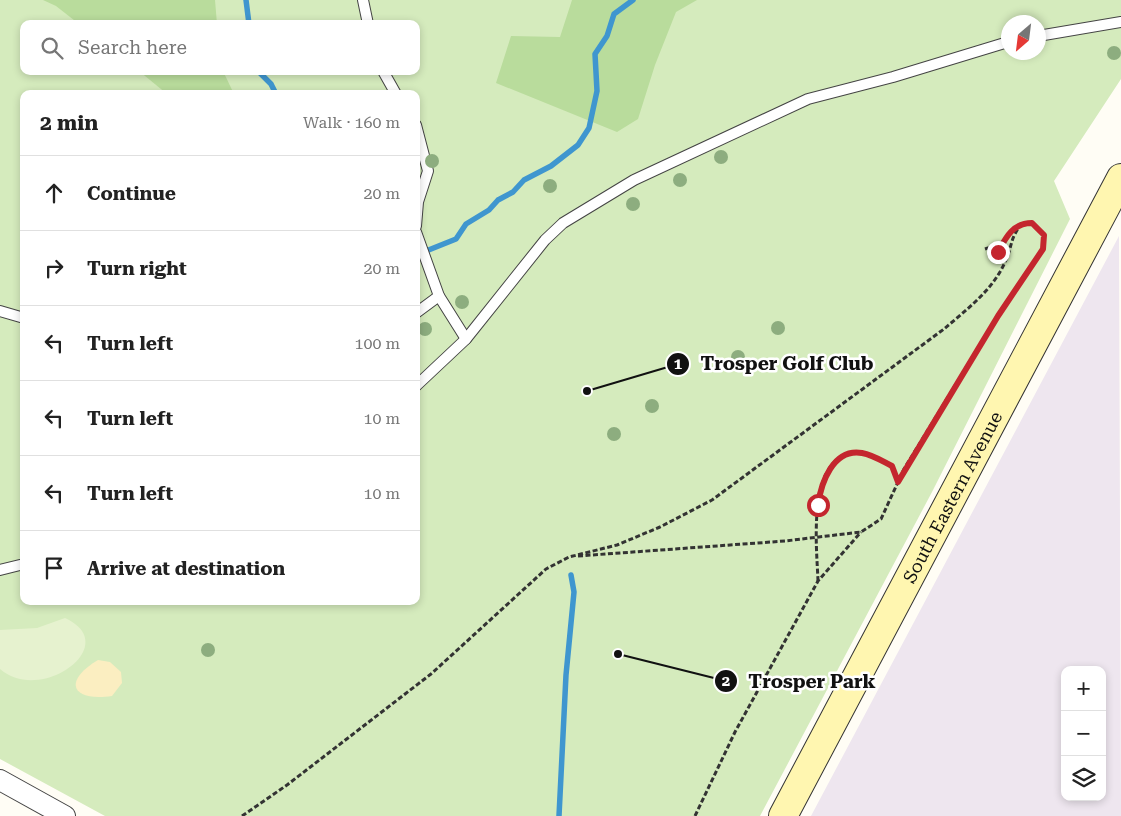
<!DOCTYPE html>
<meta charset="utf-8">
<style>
:root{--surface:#fff;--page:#f2f2f2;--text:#222;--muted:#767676;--line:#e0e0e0}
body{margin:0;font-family:"Roboto Serif",serif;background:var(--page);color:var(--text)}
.controls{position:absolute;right:15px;bottom:15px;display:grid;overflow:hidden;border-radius:10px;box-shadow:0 2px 8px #0003}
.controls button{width:45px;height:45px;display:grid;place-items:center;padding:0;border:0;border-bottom:1px solid var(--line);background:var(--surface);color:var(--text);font:25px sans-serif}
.compass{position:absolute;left:1001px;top:15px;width:45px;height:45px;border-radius:50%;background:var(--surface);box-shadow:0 2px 8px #0003;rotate:208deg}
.stop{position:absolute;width:15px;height:15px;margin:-11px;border:4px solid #c4262e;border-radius:50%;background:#fff}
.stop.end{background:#c4262e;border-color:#fff;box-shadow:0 1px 5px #0008}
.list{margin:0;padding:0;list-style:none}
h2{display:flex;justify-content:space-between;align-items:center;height:65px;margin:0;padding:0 20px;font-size:21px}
h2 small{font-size:16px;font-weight:400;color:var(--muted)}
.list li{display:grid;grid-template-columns:32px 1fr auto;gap:15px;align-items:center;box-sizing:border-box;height:75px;padding:0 20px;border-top:1px solid var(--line)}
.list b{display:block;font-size:19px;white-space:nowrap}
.list em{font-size:16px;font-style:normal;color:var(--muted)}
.icon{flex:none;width:28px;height:28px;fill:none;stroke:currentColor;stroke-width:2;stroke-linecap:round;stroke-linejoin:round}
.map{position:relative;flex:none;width:1121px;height:816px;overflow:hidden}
.search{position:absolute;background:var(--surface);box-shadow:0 2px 8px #0003;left:20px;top:20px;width:400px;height:55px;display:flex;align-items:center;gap:12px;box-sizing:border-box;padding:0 18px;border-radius:10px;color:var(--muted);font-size:19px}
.panel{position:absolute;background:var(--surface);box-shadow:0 2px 8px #0003;left:20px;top:90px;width:400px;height:515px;border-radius:10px}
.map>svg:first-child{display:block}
.industrial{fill:#eee6ef;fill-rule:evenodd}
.green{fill:#d5ebbd;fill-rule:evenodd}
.forest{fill:#b9dc9c}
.sand{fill:#fbeec1}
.pitch{fill:#e6f2cf}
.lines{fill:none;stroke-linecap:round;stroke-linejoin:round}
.stream{stroke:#3f96cf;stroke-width:5.5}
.lane-casing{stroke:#444;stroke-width:12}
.street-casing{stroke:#444;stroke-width:22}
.secondary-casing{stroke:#333;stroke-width:30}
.path{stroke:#333;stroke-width:3;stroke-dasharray:5 2.5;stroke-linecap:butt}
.lane{stroke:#fff;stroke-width:10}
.street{stroke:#fff;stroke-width:20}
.secondary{stroke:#fff6b0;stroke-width:28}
.tree{fill:#8dad7f}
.route{stroke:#c4262e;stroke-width:6}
.labels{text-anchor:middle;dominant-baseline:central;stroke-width:5;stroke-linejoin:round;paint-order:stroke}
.street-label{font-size:18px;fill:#111;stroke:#fff}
.leader{fill:none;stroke:#111;stroke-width:2}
.callout-dot{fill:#111;stroke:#fff;stroke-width:2}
.mark-label{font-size:15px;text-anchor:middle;font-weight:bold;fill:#fff}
.callout-label{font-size:19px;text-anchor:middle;font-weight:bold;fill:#111;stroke:#fff;stroke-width:5;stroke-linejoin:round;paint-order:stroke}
</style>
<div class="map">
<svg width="1121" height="816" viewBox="0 0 1121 816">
<rect width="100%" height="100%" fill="#fffdf5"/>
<!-- industrial -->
<path class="industrial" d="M 1119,236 L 1121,816 L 811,816 ZM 1065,670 L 1102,670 L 1102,797 L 1065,797 Z"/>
<!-- green -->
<path class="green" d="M 0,0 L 1121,0 L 1121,79 L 1054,181 L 1070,219 L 932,492 L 760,816 L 105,816 L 0,759 ZM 1008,22 L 1038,22 L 1038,52 L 1008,52 ZM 24,24 L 416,24 L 416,71 L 24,71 ZM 24,94 L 416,94 L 416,601 L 24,601 Z"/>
<!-- forest -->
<g class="forest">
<polygon points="43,0 215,0 217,24 79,24 56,6"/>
<polygon points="572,0 697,0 676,12 655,65 638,119 617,132 496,83 511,36 560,37"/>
<polygon points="139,71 223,71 234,94 167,94"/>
</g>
<!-- sand -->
<path class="sand" d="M 98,660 L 110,662 L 121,672 L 122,683 L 112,696 C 73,702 61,682 98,660 Z"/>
<!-- pitch -->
<path class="pitch" d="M 65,618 C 124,645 41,705 0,669 L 0,630 L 37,628 Z"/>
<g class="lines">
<!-- stream -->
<g class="stream">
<polyline points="246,0 249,24"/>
<polyline points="258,71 271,84 276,94"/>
<polyline points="416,255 456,239 466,224 489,210 498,200 513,192 524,180 551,166 578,145 589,128 597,91 595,54 607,36 614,14 633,0"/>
<polyline points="559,816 566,675 574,592 571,575"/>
</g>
<!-- lane casing -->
<g class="lane-casing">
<g id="lane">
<polyline points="363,0 368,24"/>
<polyline points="1038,36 1121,22"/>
<polyline points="383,71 396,94"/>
<polyline points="416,125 428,171 418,202 416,226"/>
<polyline points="416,232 439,296 466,339"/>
<polyline points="0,311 24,318"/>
<polyline points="416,313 439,296"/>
<polyline points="416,386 466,339 545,240 563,223 634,180 808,99 893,77 1008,42"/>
<polyline points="0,570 24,564"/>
</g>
</g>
<!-- street casing -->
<g class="street-casing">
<polyline id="street" points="0,780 65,816"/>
</g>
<!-- secondary casing -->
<g class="secondary-casing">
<g id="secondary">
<path id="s1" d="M 783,816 L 1121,178"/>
</g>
</g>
<!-- path -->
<g class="path">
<path d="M 578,556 L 785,541 L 861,532 L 881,519 L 904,469 L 997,317 L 1043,249 L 1044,235 L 1032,223 C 1013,223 1006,237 998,252 L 988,248 L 985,249"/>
<path d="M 818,581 C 817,548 805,450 860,453 C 870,453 882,461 892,466 L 898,481"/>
<path d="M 242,816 L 287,785 L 431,674 L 546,569 L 569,557 L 617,545 L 660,527 L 712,500 L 944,329 C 966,310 993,290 1005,262 C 1013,245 1009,240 1022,223"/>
<polyline points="695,816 735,732 818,581 861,532"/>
</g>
<!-- lane -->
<use href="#lane" class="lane"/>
<!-- street -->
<use href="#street" class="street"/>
<!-- secondary -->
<use href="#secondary" class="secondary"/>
</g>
<!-- trees -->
<g class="tree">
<circle cx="1114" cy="53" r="7"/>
<circle cx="721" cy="157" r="7"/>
<circle cx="432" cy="161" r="7"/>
<circle cx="680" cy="180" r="7"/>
<circle cx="550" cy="186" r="7"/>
<circle cx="633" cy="204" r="7"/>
<circle cx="462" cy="302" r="7"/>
<circle cx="778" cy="328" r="7"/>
<circle cx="425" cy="329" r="7"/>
<circle cx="738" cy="357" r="7"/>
<circle cx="652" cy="406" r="7"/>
<circle cx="614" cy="434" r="7"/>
<circle cx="208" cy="650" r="7"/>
</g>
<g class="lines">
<!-- route -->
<path class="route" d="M 818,505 C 821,483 833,448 862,453 C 873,455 882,461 892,466 L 898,482 L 998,316 L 1043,249 L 1044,235 L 1032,223 C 1013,223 1006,237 998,252"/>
</g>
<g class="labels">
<!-- street labels -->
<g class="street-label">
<text stroke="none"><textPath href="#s1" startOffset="361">South Eastern Avenue</textPath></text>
</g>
</g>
<!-- callouts -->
<path class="leader" d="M587 391L678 364M618 654L726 681"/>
<g class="callout-dot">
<circle cx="587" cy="391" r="5"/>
<circle cx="618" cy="654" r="5"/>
<circle cx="678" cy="364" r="12"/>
<circle cx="726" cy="681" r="12"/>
</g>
<g class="mark-label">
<text x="678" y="369">1</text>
<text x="726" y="686">2</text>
</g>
<g class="callout-label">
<text x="787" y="370">Trosper Golf Club</text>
<text x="812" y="688">Trosper Park</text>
</g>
</svg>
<div class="controls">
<button>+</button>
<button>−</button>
<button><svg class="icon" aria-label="layers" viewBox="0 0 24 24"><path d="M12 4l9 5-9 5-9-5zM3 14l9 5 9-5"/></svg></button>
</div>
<svg class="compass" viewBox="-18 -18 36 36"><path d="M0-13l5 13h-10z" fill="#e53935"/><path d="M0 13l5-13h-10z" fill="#767676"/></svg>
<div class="stop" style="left:818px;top:505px"></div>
<div class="stop end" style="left:998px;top:252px"></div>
<div class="search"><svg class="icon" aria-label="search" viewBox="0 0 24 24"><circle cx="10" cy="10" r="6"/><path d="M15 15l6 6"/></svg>Search here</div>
<section class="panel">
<h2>2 min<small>Walk · 160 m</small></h2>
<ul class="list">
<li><svg class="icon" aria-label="ahead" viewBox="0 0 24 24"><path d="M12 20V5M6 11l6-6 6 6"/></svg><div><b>Continue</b></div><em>20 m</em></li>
<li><svg class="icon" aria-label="right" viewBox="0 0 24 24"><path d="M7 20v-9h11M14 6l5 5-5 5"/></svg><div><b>Turn right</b></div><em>20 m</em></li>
<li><svg class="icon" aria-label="left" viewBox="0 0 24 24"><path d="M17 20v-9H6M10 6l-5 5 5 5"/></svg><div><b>Turn left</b></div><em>100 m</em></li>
<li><svg class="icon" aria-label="left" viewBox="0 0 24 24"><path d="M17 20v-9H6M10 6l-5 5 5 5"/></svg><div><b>Turn left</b></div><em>10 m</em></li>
<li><svg class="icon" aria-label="left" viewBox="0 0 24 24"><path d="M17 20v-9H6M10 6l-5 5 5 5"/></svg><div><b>Turn left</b></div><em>10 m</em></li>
<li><svg class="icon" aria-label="arrive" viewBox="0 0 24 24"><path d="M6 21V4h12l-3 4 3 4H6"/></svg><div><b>Arrive at destination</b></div></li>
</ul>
</section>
</div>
